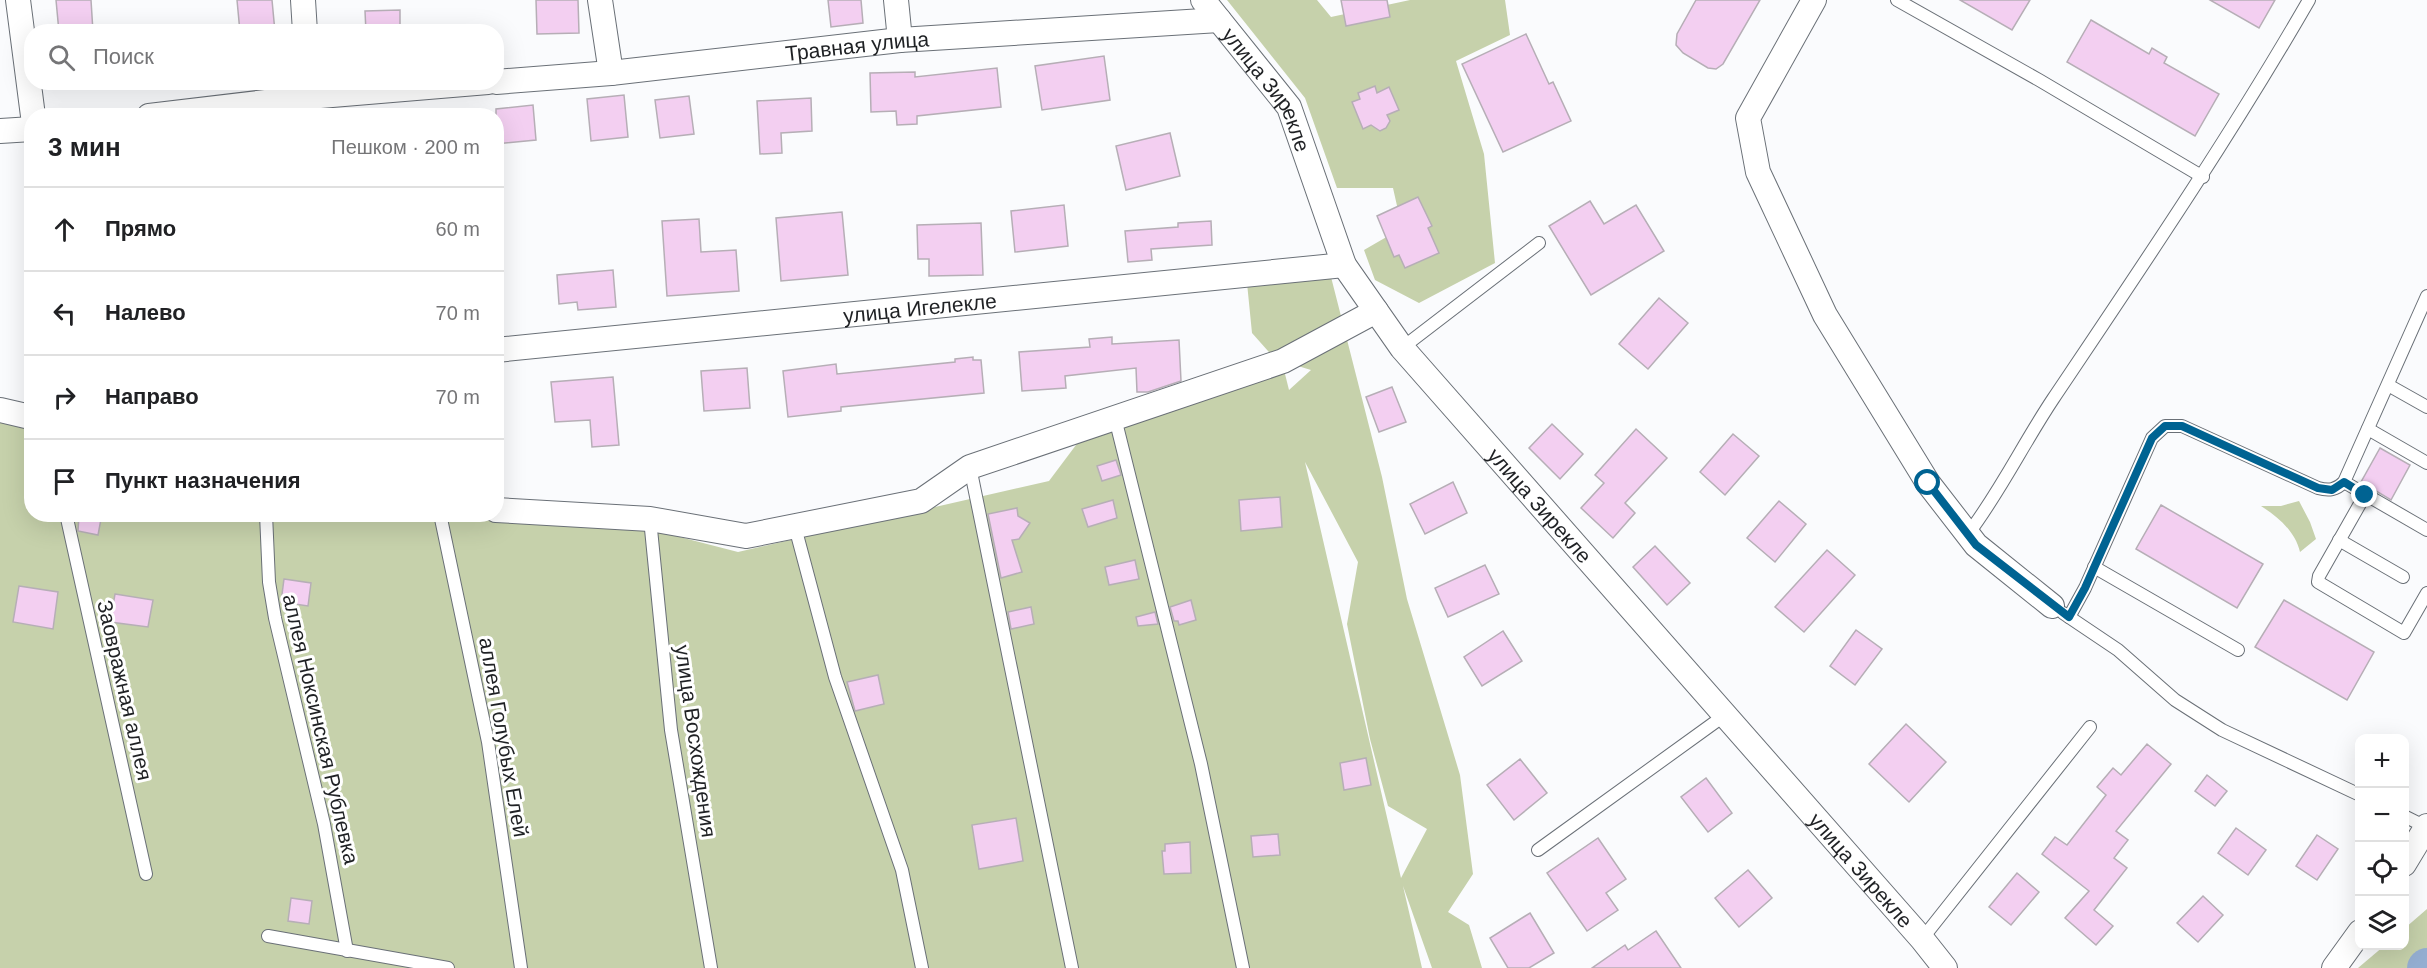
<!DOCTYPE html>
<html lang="ru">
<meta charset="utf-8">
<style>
:root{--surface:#fff;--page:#f6f6f6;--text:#202124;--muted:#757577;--line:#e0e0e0}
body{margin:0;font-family:Arial,sans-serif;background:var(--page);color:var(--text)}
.controls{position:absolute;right:18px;bottom:18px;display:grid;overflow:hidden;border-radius:12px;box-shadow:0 6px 24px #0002}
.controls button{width:54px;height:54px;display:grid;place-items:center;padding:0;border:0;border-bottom:2px solid var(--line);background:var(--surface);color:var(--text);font:30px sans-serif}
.stop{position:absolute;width:18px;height:18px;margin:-14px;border:4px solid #006392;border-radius:50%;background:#fff}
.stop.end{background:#006392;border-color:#fff;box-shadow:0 2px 6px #0008}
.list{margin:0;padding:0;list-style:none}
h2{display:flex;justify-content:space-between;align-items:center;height:78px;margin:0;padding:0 24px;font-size:26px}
h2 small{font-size:20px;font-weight:400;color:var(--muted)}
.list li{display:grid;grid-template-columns:39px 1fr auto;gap:18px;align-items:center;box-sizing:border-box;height:84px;padding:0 24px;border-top:2px solid var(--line)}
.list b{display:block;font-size:22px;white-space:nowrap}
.list em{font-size:20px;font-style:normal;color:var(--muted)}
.icon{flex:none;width:33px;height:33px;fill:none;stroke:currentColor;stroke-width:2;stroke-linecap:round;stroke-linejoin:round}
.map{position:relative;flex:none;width:2427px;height:968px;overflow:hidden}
.search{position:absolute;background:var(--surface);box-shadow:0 6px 24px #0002;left:24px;top:24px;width:480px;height:66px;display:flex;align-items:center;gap:15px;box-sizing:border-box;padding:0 21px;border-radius:24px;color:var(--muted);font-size:22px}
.panel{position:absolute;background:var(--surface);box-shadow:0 6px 24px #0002;left:24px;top:108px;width:480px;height:414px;border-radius:24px}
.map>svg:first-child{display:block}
.green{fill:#c6d1ab;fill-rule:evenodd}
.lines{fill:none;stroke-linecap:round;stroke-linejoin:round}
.river{stroke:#94aed1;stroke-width:38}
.building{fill:#f3cff1;stroke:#b6aeb6;stroke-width:1.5}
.service-casing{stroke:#6a7077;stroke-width:14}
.minor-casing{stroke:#6a7077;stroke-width:26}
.service{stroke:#fff;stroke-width:12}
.minor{stroke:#fff;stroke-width:24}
.route{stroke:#006392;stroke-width:8}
.labels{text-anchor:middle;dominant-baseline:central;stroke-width:6;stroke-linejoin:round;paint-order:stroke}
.street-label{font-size:21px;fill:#1f2124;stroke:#fff}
</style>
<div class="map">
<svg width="2427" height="968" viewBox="0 0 2427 968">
<rect width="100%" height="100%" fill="#fafbfd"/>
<!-- green -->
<g class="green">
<polygon points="1227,0 1317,0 1331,17 1410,0 1505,0 1510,35 1456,61 1484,154 1495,263 1419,303 1375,280 1364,250 1402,228 1393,188 1337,188 1305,98"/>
<path d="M 1330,273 L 1382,477 L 1407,599 L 1460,775 L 1473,874 L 1448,912 L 1469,925 L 1482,968 L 1432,968 L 1403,886 L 1422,968 L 0,968 L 0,417 L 31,422 L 32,514 L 496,514 L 641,527 L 738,552 L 1049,481 L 1085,433 L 1284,370 L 1289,390 L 1311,370 L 1275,359 L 1252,333 L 1247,283 ZM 1305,462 L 1358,562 L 1347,624 L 1370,739 L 1388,806 L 1427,829 L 1401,878 Z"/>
<path d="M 2299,501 L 2310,522 L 2316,539 L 2300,552 C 2295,531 2278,517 2261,506 L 2281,506 Z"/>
<polygon points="2427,909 2427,968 2358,968 2384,946 2404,946 2405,928"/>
</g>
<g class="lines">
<!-- river -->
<polyline class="river" points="2426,968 2427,967"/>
</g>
<!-- building -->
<g class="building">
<polygon points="56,0 91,0 93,32 59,32"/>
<polygon points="237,0 272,0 275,32 240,32"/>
<polygon points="536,0 578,0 579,33 537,34"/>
<polygon points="828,0 861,0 863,23 831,27"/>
<polygon points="1341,0 1387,0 1390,17 1346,26"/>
<polygon points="1696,0 1760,0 1723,64 1716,69 1708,68 1683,53 1676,45 1677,34"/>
<polygon points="1960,0 2030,0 2012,30"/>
<polygon points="2210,0 2275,0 2259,28"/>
<polygon points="400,10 400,32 366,32 365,11"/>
<polygon points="2091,20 2149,54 2152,48 2167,57 2164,63 2219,94 2195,136 2067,62"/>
<polygon points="1526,34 1549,84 1553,82 1571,121 1503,152 1462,64"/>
<polygon points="1104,56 1110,100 1042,110 1035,66"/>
<polygon points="997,68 1001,107 917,116 917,124 897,125 896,111 871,112 870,73 915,72 915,77"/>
<polygon points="1375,86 1377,93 1389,87 1399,110 1387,115 1390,121 1386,128 1380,131 1371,125 1363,129 1352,102 1360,99 1358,93"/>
<polygon points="624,95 628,137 591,141 587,99"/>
<polygon points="689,96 694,134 660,138 655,100"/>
<polygon points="811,98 812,131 781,133 782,153 760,154 757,101"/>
<polygon points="533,105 536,140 496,144 496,109"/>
<polygon points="1170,133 1180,176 1126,190 1116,146"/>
<polygon points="1418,197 1432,226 1428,228 1439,253 1405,268 1399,255 1394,257 1377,216"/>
<polygon points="1590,201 1604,224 1636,205 1664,251 1591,295 1549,226"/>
<polygon points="1064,205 1068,246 1015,252 1011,211"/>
<polygon points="842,212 848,275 781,281 776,218"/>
<polygon points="699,219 701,252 736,250 739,291 667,296 662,221"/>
<polygon points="1211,221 1212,245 1151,249 1152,260 1128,262 1125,231 1178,227 1178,223"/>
<polygon points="981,223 983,275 929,276 929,259 918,259 917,225"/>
<polygon points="613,270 616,307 578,310 577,302 559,304 557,275"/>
<polygon points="1659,298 1688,323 1648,369 1619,344"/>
<polygon points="1112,337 1112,344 1179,340 1181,381 1148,392 1137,392 1136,368 1065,376 1066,388 1022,391 1019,352 1090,347 1089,339"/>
<polygon points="973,357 973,360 981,360 984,393 841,407 841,411 788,417 783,371 836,364 837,374 955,362 955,359"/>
<polygon points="747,368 750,408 704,411 701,371"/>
<polygon points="613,377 619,445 592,447 590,420 555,422 551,382"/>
<polygon points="1392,387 1406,422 1379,432 1366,397"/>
<polygon points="1552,424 1583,454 1560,479 1529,448"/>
<polygon points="1636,429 1667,458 1625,503 1635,513 1613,538 1581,508 1604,483 1595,475"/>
<polygon points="1733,434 1759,456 1725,495 1700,472"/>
<polygon points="2380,448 2410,465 2391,500 2361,482"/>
<polygon points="1116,460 1121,475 1102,481 1097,466"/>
<polygon points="1453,482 1467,513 1425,534 1410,504"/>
<polygon points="1280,497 1282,527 1241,531 1239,500"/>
<polygon points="1113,500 1117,518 1088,527 1082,509"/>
<polygon points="1779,501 1806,524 1775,562 1747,538"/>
<polygon points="2161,505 2263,564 2237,608 2136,549"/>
<polygon points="1017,508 1018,516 1030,523 1019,539 1012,540 1022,572 1001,578 988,514"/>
<polygon points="79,514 102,514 98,535 78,531"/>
<polygon points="1655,546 1690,583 1667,605 1633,567"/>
<polygon points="1827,550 1855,575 1804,632 1775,607"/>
<polygon points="1135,560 1139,579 1109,585 1105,567"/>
<polygon points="1485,565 1499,594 1448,617 1435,588"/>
<polygon points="284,579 311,583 308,606 281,602"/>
<polygon points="19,586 58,592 53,629 13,622"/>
<polygon points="115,594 153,600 148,627 110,622"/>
<polygon points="1191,600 1196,620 1179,625 1178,621 1174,621 1170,607"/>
<polygon points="2284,600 2374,652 2347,700 2255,647"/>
<polygon points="1031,607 1034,624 1011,629 1008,612"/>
<polygon points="1155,612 1158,624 1138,626 1136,617"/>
<polygon points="1856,630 1882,649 1855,685 1830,666"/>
<polygon points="1503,631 1522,661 1482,686 1464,657"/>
<polygon points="878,675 884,704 855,711 847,682"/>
<polygon points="1906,724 1946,762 1909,802 1869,764"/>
<polygon points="2147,744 2171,764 2116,831 2128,840 2114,858 2127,868 2094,910 2113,926 2096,945 2065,918 2089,891 2042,854 2055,837 2067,845 2106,795 2097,787 2113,768 2121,775"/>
<polygon points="1366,758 1371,785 1344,790 1340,763"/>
<polygon points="1520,759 1547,793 1514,820 1487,785"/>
<polygon points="2207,775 2227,791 2215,806 2195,791"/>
<polygon points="1706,778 1732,813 1708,832 1681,797"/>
<polygon points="1016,818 1023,861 979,869 972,825"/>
<polygon points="2236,828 2266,850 2248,875 2218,853"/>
<polygon points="1278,834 1280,855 1253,857 1251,836"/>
<polygon points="2317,835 2338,849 2317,880 2296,866"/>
<polygon points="1598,838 1626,879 1606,893 1618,910 1587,931 1547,873"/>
<polygon points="1190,842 1191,873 1164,874 1162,851 1165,851 1165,844"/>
<polygon points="1748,870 1772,898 1739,927 1715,898"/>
<polygon points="2017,873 2039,892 2011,925 1989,907"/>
<polygon points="2203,896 2223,915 2198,942 2177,923"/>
<polygon points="291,898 312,901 309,924 288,921"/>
<polygon points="1530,913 1554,953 1529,968 1508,968 1490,938"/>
<polygon points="1656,931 1681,968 1592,968 1625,945 1628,950"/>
</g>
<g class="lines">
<!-- service casing -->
<g class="service-casing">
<g id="service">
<polyline points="1897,0 2039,80 2203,177"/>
<polyline points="1402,348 1539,243"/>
<polyline points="2388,385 2427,407"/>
<polyline points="1115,418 1201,764 1243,968"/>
<polyline points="2368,429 2427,463"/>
<polyline points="970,467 1072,968"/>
<polyline points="2344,482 2427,530"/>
<polyline points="2365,495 2319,576 2318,582 2404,633 2427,593"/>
<polyline points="66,514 146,874"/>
<polyline points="266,514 269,582 275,618 324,824 347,951"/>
<polyline points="440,514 488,742 521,968"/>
<polyline points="650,519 671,730 711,968"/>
<polyline points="795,527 835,677 902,870 922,968"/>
<path d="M 1968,534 C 2000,492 2023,444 2053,399 C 2141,268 2230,137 2309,0"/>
<polyline points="2339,540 2403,577"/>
<polyline points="2094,567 2238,650"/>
<polyline points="2063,613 2118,650 2175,700 2222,730 2360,795"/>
<path d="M 2069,617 L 2085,588 L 2152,438 L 2165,426 L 2182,426 L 2318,488 C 2329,491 2336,490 2344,482 L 2427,296"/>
<polyline points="2404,816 2426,827"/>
<polyline points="1538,850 1725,715"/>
<polyline points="268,936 448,968"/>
<polyline points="1922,939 2090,727"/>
</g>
</g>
<!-- minor casing -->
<g class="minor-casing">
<g id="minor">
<polyline points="18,0 33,116"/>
<polyline points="303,0 305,32"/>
<polyline points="600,0 611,73"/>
<polyline points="896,0 900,40"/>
<path id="s1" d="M 1203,0 L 1289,107 L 1344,265 L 1402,348 L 1922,939 L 1945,968"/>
<polyline points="1814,0 1748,118 1758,172 1825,315 1928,483 1976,545 2052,606"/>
<path id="s2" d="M 496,82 L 611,73 L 900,40 L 1219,20"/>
<polyline points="149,116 308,97 488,82"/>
<polyline points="0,131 32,129"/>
<path id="s3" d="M 496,350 L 1344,265"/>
<polyline points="0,410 26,416 32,413"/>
<polyline points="496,510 650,519 746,536 921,501 970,467 1283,361 1376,311"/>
<polyline points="2404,864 2427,826"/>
<polyline points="2334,968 2360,932"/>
</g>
</g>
<!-- service -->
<use href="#service" class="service"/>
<!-- minor -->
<use href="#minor" class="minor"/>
</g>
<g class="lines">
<!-- route -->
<polyline class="route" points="1928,483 1976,545 2069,617 2085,588 2152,438 2165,426 2182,426 2318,488 2332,490 2344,482 2365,495"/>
</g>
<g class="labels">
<!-- street labels -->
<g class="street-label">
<text stroke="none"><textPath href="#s2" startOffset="363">Травная улица</textPath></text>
<text stroke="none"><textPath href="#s1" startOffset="111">улица Зирекле</textPath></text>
<text stroke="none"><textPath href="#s3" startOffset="426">улица Игелекле</textPath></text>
<text stroke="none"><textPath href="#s1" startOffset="615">улица Зирекле</textPath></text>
<text transform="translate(125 690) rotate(77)">Заовражная аллея</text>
<text transform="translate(321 729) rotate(77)">аллея Ноксинская Рублевка</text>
<text transform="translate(504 737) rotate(80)">аллея Голубых Елей</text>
<text transform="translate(696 741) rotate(82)">улица Восхождения</text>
<text stroke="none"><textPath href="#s1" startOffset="1101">улица Зирекле</textPath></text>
</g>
</g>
</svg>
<div class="controls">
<button>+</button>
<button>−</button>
<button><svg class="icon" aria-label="locate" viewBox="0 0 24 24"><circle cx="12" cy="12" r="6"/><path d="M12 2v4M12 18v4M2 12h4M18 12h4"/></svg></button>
<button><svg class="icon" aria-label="layers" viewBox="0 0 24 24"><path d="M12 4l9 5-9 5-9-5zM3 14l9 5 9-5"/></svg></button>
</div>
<div class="stop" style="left:1928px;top:483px"></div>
<div class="stop end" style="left:2365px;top:495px"></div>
<div class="search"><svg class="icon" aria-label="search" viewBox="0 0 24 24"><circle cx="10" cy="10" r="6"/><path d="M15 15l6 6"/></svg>Поиск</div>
<section class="panel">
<h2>3 мин<small>Пешком · 200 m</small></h2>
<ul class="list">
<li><svg class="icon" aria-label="ahead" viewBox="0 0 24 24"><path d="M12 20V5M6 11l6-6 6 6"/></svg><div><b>Прямо</b></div><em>60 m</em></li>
<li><svg class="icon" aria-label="left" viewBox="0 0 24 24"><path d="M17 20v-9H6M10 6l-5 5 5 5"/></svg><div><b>Налево</b></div><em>70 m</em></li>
<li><svg class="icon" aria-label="right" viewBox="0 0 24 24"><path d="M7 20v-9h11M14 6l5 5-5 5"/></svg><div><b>Направо</b></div><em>70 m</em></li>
<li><svg class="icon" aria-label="arrive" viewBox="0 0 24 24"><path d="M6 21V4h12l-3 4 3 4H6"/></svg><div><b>Пункт назначения</b></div></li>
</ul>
</section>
</div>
